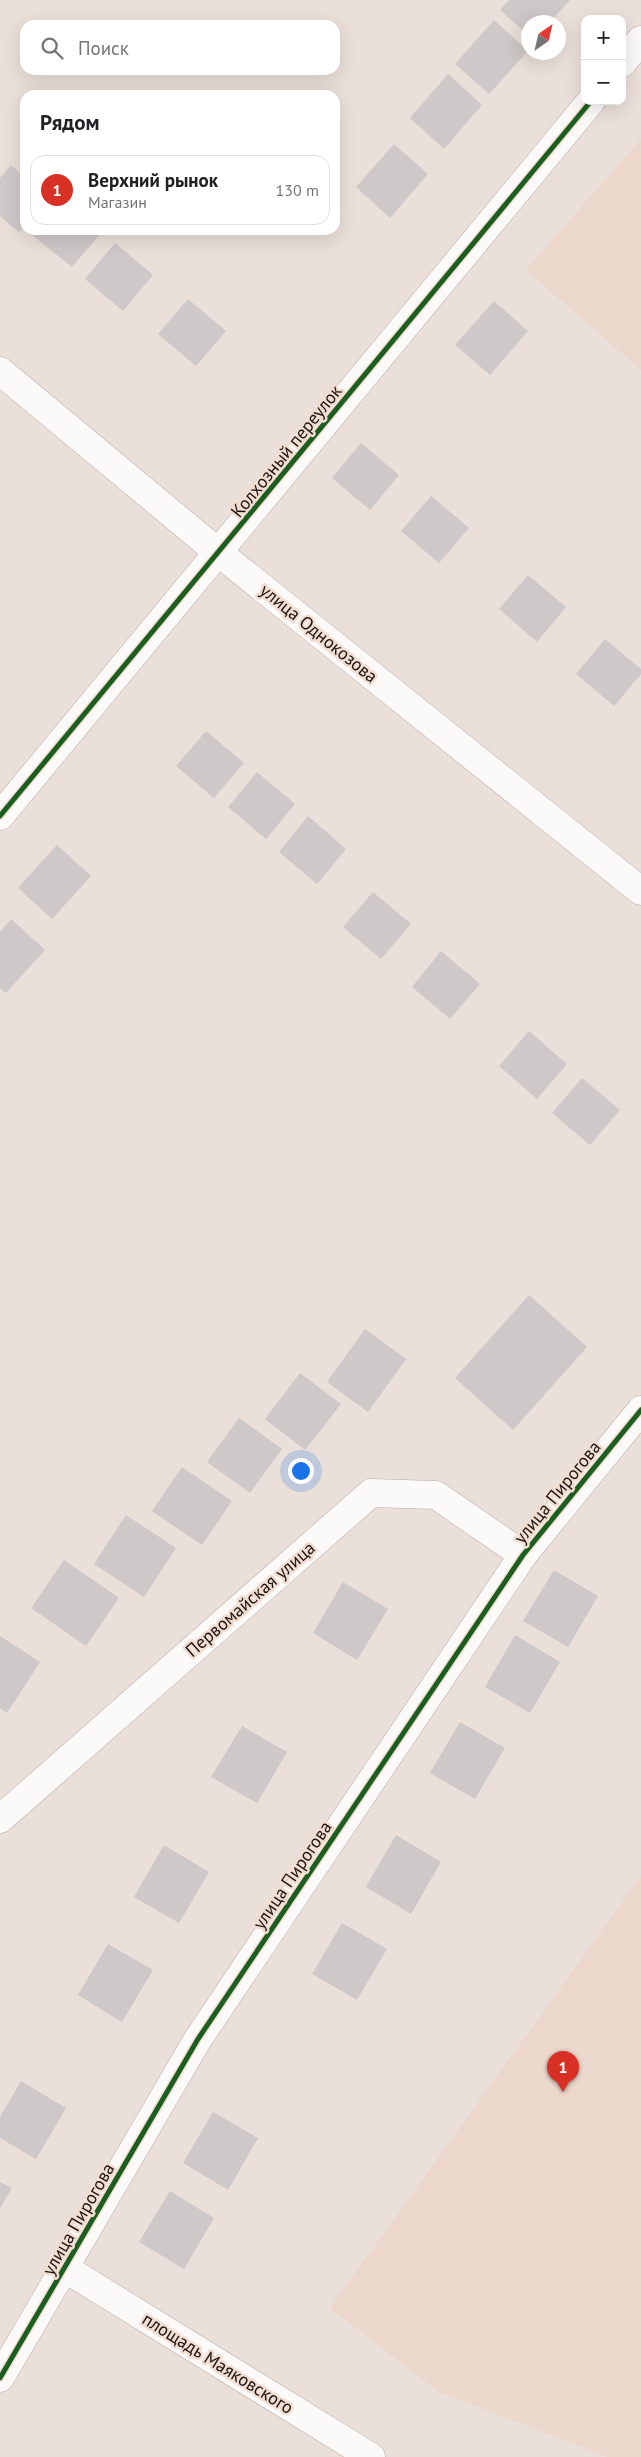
<!DOCTYPE html>
<html lang="ru">
<meta charset="utf-8">
<style>
:root{--surface:#fff;--page:#f6f6f6;--text:#202124;--muted:#757577;--line:#e0e0e0;--accent:#d93025}
body{margin:0;font-family:"PT Sans",sans-serif;background:var(--page);color:var(--text)}
.controls{position:absolute;right:15px;top:15px;display:grid;overflow:hidden;border-radius:10px;box-shadow:0 5px 20px #0002}
.controls button{width:45px;height:45px;display:grid;place-items:center;padding:0;border:0;border-bottom:1px solid var(--line);background:var(--surface);color:var(--text);font:25px sans-serif}
.compass{position:absolute;left:521px;top:15px;width:45px;height:45px;border-radius:50%;background:var(--surface);box-shadow:0 5px 20px #0002;rotate:34deg}
.you{position:absolute;left:300px;top:1470px;width:18px;height:18px;margin:-12px;border:4px solid #fff;border-radius:50%;background:#1a73e8;box-shadow:0 0 0 8px #1a73e833}
.badge{display:grid;place-items:center;width:32px;height:32px;border-radius:50%;background:var(--accent);color:#fff;font-size:16px;font-weight:700}
.pin{position:absolute;translate:-50% -41px;filter:drop-shadow(0 1px 2px #0008)}
.pin::after{content:'';position:absolute;top:26px;width:18px;height:15px;background:inherit;clip-path:polygon(0 0,100% 0,50% 100%)}
.list{margin:0;padding:0;list-style:none}
h2{display:flex;justify-content:space-between;align-items:center;height:65px;margin:0;padding:0 20px;font-size:21px}
h2 small{font-size:16px;font-weight:400;color:var(--muted)}
.list li{display:grid;grid-template-columns:32px 1fr auto;gap:15px;align-items:center;box-sizing:border-box;height:70px;margin:0 10px 10px;padding:0 10px;border:1px solid var(--line);border-radius:15px}
.list b{display:block;font-size:19px;white-space:nowrap}
.list p{margin:0;font-size:16px;white-space:nowrap;color:var(--muted)}
.list em{font-size:16px;font-style:normal;color:var(--muted)}
.icon{flex:none;width:28px;height:28px;fill:none;stroke:currentColor;stroke-width:2;stroke-linecap:round;stroke-linejoin:round}
.map{position:relative;flex:none;width:641px;height:2457px;overflow:hidden}
.search{position:absolute;background:var(--surface);box-shadow:0 5px 20px #0002;left:20px;top:20px;width:320px;height:55px;display:flex;align-items:center;gap:12px;box-sizing:border-box;padding:0 18px;border-radius:15px;color:var(--muted);font-size:19px}
.panel{position:absolute;background:var(--surface);box-shadow:0 5px 20px #0002;left:20px;top:90px;width:320px;height:145px;border-radius:15px}
.map>svg:first-child{display:block}
.built{fill:#ecd7cc}
.building{fill:#cfc8c8}
.lines{fill:none;stroke-linecap:round;stroke-linejoin:round}
.minor-casing{stroke:#b7afaa;stroke-width:29}
.minor{stroke:#fcfaf9;stroke-width:28}
.cycleway-casing{stroke:#f2ddd1;stroke-width:8}
.cycleway{stroke:#1b5e20;stroke-width:5}
.labels{text-anchor:middle;dominant-baseline:central;stroke-width:5;stroke-linejoin:round;paint-order:stroke}
.street-label{font-size:18px;fill:#1b1410;stroke:#f2ddd1}
</style>
<div class="map">
<svg width="641" height="2457" viewBox="0 0 641 2457">
<rect width="100%" height="100%" fill="#eadfd9"/>
<!-- built -->
<g class="built">
<polygon points="641,139 641,370 526,270"/>
<polygon points="641,1876 641,2457 608,2457 439,2392 330,2308"/>
</g>
<!-- building -->
<g class="building">
<polygon points="509,0 570,0 550,22 528,22 528,35 500,10"/>
<polygon points="494,20 528,51 489,94 455,64"/>
<polygon points="448,74 482,105 444,149 410,118"/>
<polygon points="394,144 428,174 390,218 356,187"/>
<polygon points="11,165 25,178 25,225 19,232 0,216 0,178"/>
<polygon points="38,230 98,230 101,233 72,267 33,236"/>
<polygon points="115,243 153,275 123,311 85,279"/>
<polygon points="188,299 226,331 196,366 158,334"/>
<polygon points="494,301 528,331 490,375 455,345"/>
<polygon points="361,443 399,475 370,510 332,478"/>
<polygon points="431,496 469,528 439,563 401,531"/>
<polygon points="528,575 566,607 537,642 499,609"/>
<polygon points="605,639 641,669 641,674 614,706 576,674"/>
<polygon points="206,731 244,763 214,798 176,766"/>
<polygon points="257,772 295,804 266,839 228,807"/>
<polygon points="308,816 346,849 317,884 279,852"/>
<polygon points="57,845 91,876 52,919 18,888"/>
<polygon points="373,892 411,924 381,959 343,927"/>
<polygon points="11,919 45,950 6,993 0,988 0,932"/>
<polygon points="441,951 480,984 450,1019 412,987"/>
<polygon points="529,1031 567,1064 537,1099 499,1066"/>
<polygon points="582,1078 620,1110 590,1145 552,1113"/>
<polygon points="529,1295 587,1347 513,1430 455,1378"/>
<polygon points="365,1329 406,1359 368,1412 327,1382"/>
<polygon points="300,1373 341,1404 305,1450 265,1419"/>
<polygon points="239,1418 282,1449 250,1493 207,1462"/>
<polygon points="182,1467 232,1501 202,1545 152,1511"/>
<polygon points="126,1515 176,1548 144,1597 94,1564"/>
<polygon points="64,1560 119,1598 86,1646 31,1608"/>
<polygon points="554,1570 598,1596 568,1647 523,1621"/>
<polygon points="343,1582 388,1609 357,1660 313,1633"/>
<polygon points="515,1635 560,1662 530,1713 485,1687"/>
<polygon points="0,1636 40,1662 7,1713 0,1708"/>
<polygon points="460,1722 505,1748 475,1799 430,1773"/>
<polygon points="242,1726 287,1752 257,1803 211,1777"/>
<polygon points="396,1835 441,1862 411,1914 366,1887"/>
<polygon points="164,1845 209,1872 179,1923 134,1897"/>
<polygon points="342,1923 387,1949 357,2000 312,1974"/>
<polygon points="108,1944 153,1970 122,2022 78,1995"/>
<polygon points="21,2081 66,2108 36,2159 0,2138 0,2117"/>
<polygon points="213,2112 258,2138 228,2190 183,2163"/>
<polygon points="0,2182 12,2188 0,2208"/>
<polygon points="170,2191 214,2218 184,2269 139,2242"/>
</g>
<g class="lines">
<!-- minor casing -->
<g class="minor-casing">
<g id="minor">
<polyline points="622,63 641,40"/>
<polyline points="0,371 219,553 641,891"/>
<polyline points="0,816 591,101"/>
<polyline points="0,1819 371,1493 436,1495 523,1555"/>
<polyline points="66,2269 371,2457"/>
<polyline points="0,2378 198,2039 523,1555 641,1410"/>
</g>
</g>
<!-- minor -->
<use href="#minor" class="minor"/>
<!-- cycleway casing -->
<g class="cycleway-casing">
<g id="cycleway">
<polyline points="0,816 591,101"/>
<polyline points="0,2378 198,2039 523,1555 641,1410"/>
</g>
</g>
<!-- cycleway -->
<use href="#cycleway" class="cycleway"/>
</g>
<g class="labels">
<!-- street labels -->
<g class="street-label">
<text transform="translate(286 451) rotate(-51)">Колхозный переулок</text>
<text transform="translate(319 633) rotate(39)">улица Однокозова</text>
<text transform="translate(557 1492) rotate(-51)">улица Пирогова</text>
<text transform="translate(250 1599) rotate(-41)">Первомайская улица</text>
<text transform="translate(292 1875) rotate(-56)">улица Пирогова</text>
<text transform="translate(78 2219) rotate(-60)">улица Пирогова</text>
<text transform="translate(218 2363) rotate(32)">площадь Маяковского</text>
</g>
</g>
</svg>
<div class="controls">
<button>+</button>
<button>−</button>
</div>
<svg class="compass" viewBox="-18 -18 36 36"><path d="M0-13l5 13h-10z" fill="#e53935"/><path d="M0 13l5-13h-10z" fill="#757577"/></svg>
<div class="you"></div>
<div class="pin badge" style="left:563px;top:2092px">1</div>
<div class="search"><svg class="icon" aria-label="search" viewBox="0 0 24 24"><circle cx="10" cy="10" r="6"/><path d="M15 15l6 6"/></svg>Поиск</div>
<section class="panel">
<h2>Рядом<small></small></h2>
<ul class="list">
<li><span class="badge">1</span><div><b>Верхний рынок</b><p>Магазин</p></div><em>130 m</em></li>
</ul>
</section>
</div>
